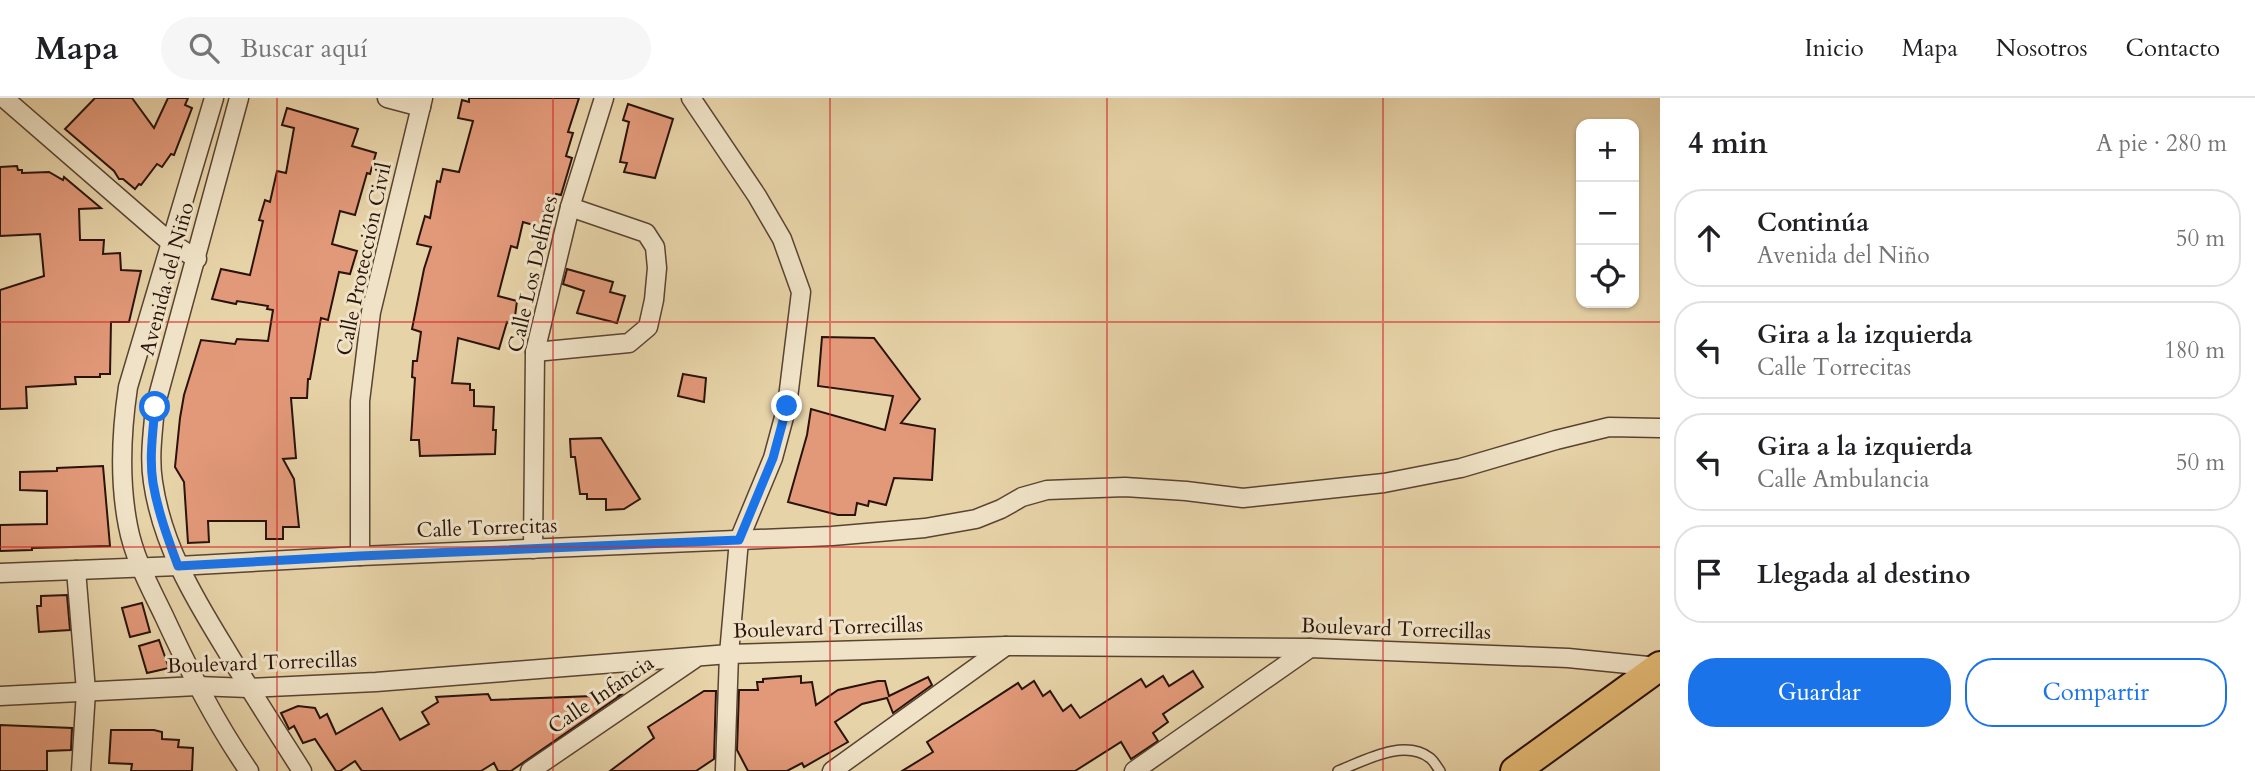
<!DOCTYPE html>
<html lang="es">
<meta charset="utf-8">
<style>
:root{--surface:#fff;--page:#f6f6f6;--text:#202124;--muted:#757577;--line:#e0e0e0;--accent:#1a73e8}
body{margin:0;font-family:Cardo,serif;background:var(--page);color:var(--text)}
.controls{position:absolute;right:21px;top:21px;display:grid;overflow:hidden;border-radius:14px;box-shadow:0 2px 5px #0004}
.controls button{width:63px;height:63px;display:grid;place-items:center;padding:0;border:0;border-bottom:2px solid var(--line);background:var(--surface);color:var(--text);font:35px sans-serif}
.stop{position:absolute;width:21px;height:21px;margin:-16px;border:5px solid #1a73e8;border-radius:50%;background:#fff}
.stop.end{background:#1a73e8;border-color:#fff;box-shadow:0 2px 7px #0008}
.list{margin:0;padding:0;list-style:none}
h2{display:flex;justify-content:space-between;align-items:center;height:91px;margin:0;padding:0 28px;font-size:30px}
h2 small{font-size:23px;font-weight:400;color:var(--muted)}
.list li{display:grid;grid-template-columns:46px 1fr auto;gap:21px;align-items:center;box-sizing:border-box;height:98px;margin:0 14px 14px;padding:0 14px;border:2px solid var(--line);border-radius:28px}
.list b{display:block;font-size:26px;white-space:nowrap}
.list p{margin:0;font-size:23px;white-space:nowrap;color:var(--muted)}
.list em{font-size:23px;font-style:normal;color:var(--muted)}
.actions{display:flex;gap:14px;padding:21px 28px}
.actions a{flex:1;padding:16px 0;border:2px solid var(--accent);border-radius:28px;text-align:center;font-size:24px;color:var(--accent)}
.actions .main{background:var(--accent);color:#fff}
.icon{flex:none;width:38px;height:38px;fill:none;stroke:currentColor;stroke-width:2;stroke-linecap:round;stroke-linejoin:round}
.map{position:relative;flex:none;width:1660px;height:673px;overflow:hidden}
header{display:flex;align-items:center;gap:42px;box-sizing:border-box;height:98px;padding:0 35px;background:var(--surface);border-bottom:2px solid var(--line)}
header strong{font-size:33px}
nav{display:flex;gap:38px;margin-inline-start:auto;font-size:24px}
.search{width:490px;height:63px;background:var(--page);display:flex;align-items:center;gap:18px;box-sizing:border-box;padding:0 24px;border-radius:38px;color:var(--muted);font-size:26px}
main{display:flex}
aside{flex:1;background:var(--surface)}
.map>svg:first-child{display:block}
.building{fill:#e29979;stroke:#2a130a;stroke-width:2}
.lines{fill:none;stroke-linecap:round;stroke-linejoin:round}
.service-casing{stroke:#594332;stroke-width:12}
.minor-casing{stroke:#594332;stroke-width:21}
.primary-casing{stroke:#2a130a;stroke-width:32}
.service{stroke:#efe2c6;stroke-width:9}
.minor{stroke:#efe2c6;stroke-width:18}
.primary{stroke:#e4ba74;stroke-width:28}
.route{stroke:#1a73e8;stroke-width:9}
.grid{fill:none;stroke:#d62828;stroke-width:2;stroke-opacity:0.55}
.labels{text-anchor:middle;dominant-baseline:central;stroke-width:6;stroke-linejoin:round;paint-order:stroke}
.street-label{font-size:21px;fill:#2a130a;stroke:#efe2c6}
</style>
<header>
<strong>Mapa</strong>
<div class="search"><svg class="icon" aria-label="search" viewBox="0 0 24 24"><circle cx="10" cy="10" r="6"/><path d="M15 15l6 6"/></svg>Buscar aquí</div>
<nav><a>Inicio</a><a>Mapa</a><a>Nosotros</a><a>Contacto</a></nav>
</header>
<main>
<div class="map">
<svg width="1660" height="673" viewBox="0 0 1660 673">
<rect width="100%" height="100%" fill="#e7d3a8"/>
<filter id="stains"><feTurbulence type="fractalNoise" baseFrequency=".00286" numOctaves="4"/><feColorMatrix values="0 0 0 0 .2 0 0 0 0 .09 0 0 0 0 .02 0 0 0 .5 -.17"/></filter>
<radialGradient id="worn" r=".72"><stop offset=".6" stop-color="#630" stop-opacity="0"/><stop offset="1" stop-color="#630" stop-opacity=".3"/></radialGradient>
<!-- building -->
<g class="building">
<polygon points="95,0 132,0 154,30 168,0 188,0 185,7 192,10 174,57 171,56 162,69 157,66 141,87 139,86 135,91 123,81 119,81 114,73 65,31"/>
<polygon points="469,0 579,0 568,34 573,35 566,58 572,60 561,97 556,96 554,107 546,105 540,129 523,124 517,150 511,148 498,198 517,203 514,226 507,224 499,251 458,240 452,285 470,286 470,292 474,292 474,308 494,309 493,332 496,332 495,356 420,358 419,342 411,342 415,280 412,279 413,263 417,263 421,234 412,231 424,171 431,149 417,146 425,118 430,120 437,83 440,84 443,71 459,74 473,23 458,20 462,2 469,4"/>
<polygon points="628,6 673,21 655,80 624,74 627,65 620,64 629,24 623,22"/>
<polygon points="287,10 358,31 352,48 376,55 370,76 367,75 355,117 340,113 332,146 357,153 350,176 339,174 328,222 321,220 310,281 308,281 307,300 291,300 296,360 283,361 294,381 299,429 283,429 283,441 266,441 266,423 208,423 209,444 188,445 184,384 175,369 180,320 184,297 201,242 235,246 237,241 268,243 273,212 267,211 268,208 237,203 236,206 212,201 221,171 250,177 263,123 259,122 265,102 270,104 277,73 286,75 294,30 282,27"/>
<polygon points="17,68 18,72 22,72 22,75 49,74 63,82 64,79 101,110 79,111 80,142 104,142 103,156 120,155 121,172 141,173 129,224 111,224 110,276 100,276 100,279 75,279 76,286 26,289 27,310 0,311 0,192 44,178 40,136 0,138 0,69"/>
<polygon points="567,171 613,184 610,194 625,198 617,225 577,215 584,193 563,186"/>
<polygon points="822,239 874,240 920,301 901,325 935,331 932,382 894,380 886,407 869,403 868,408 857,405 855,417 838,417 788,404 807,337 811,311 885,332 893,298 818,288"/>
<polygon points="683,276 706,280 704,304 678,298"/>
<polygon points="601,340 640,401 624,411 606,412 606,401 587,401 587,396 580,396 575,359 571,359 570,341"/>
<polygon points="103,368 110,448 32,450 32,452 0,453 0,427 47,426 47,393 20,392 20,374 57,373 57,370"/>
<polygon points="67,497 70,532 39,534 37,508 41,508 41,498"/>
<polygon points="142,505 150,534 130,539 122,510"/>
<polygon points="159,542 169,570 147,575 139,548"/>
<polygon points="1193,573 1203,589 1163,616 1168,624 1153,635 1158,643 1131,661 1121,644 1075,673 902,673 933,654 927,644 1018,585 1022,591 1034,583 1043,598 1050,593 1063,613 1071,607 1080,620 1141,581 1146,589 1163,578 1169,588"/>
<polygon points="801,578 801,585 812,584 816,607 838,592 878,583 885,583 889,598 928,579 932,587 893,615 887,600 862,606 835,624 848,644 804,669 802,665 787,673 748,673 737,652 739,592 758,592 757,584 763,584 763,581"/>
<polygon points="704,593 716,593 714,661 696,673 610,673 654,640 648,629"/>
<polygon points="488,596 491,602 621,597 511,673 498,673 494,665 481,673 362,673 355,663 340,673 336,673 315,641 303,645 294,628 289,631 281,615 298,608 315,610 320,620 327,616 336,636 382,610 400,642 429,626 422,614 438,604 436,599"/>
<polygon points="0,627 72,630 71,652 47,653 47,673 0,673"/>
<polygon points="111,632 154,632 162,634 162,641 179,642 178,649 193,650 192,673 131,673 132,666 109,665"/>
</g>
<g class="lines">
<!-- service casing -->
<g class="service-casing">
<path id="service" d="M 1338,673 C 1364,663 1404,640 1430,660 C 1434,663 1437,669 1440,673"/>
</g>
<!-- minor casing -->
<g class="minor-casing">
<g id="minor">
<polyline points="4,0 171,145 197,161"/>
<path d="M 214,0 L 128,289 C 121,336 119,382 128,428 C 134,460 150,489 164,518 C 189,572 215,624 249,673"/>
<path d="M 239,0 L 155,309 C 153,334 149,359 153,384 C 162,446 193,498 225,550 C 250,592 276,632 302,673"/>
<polyline points="387,0 421,9"/>
<polyline points="691,0 757,98 782,141 801,194 787,308 773,360 739,442 729,556 725,673"/>
<polyline points="535,254 629,245 648,229 654,202 657,170 655,149 646,135 570,109"/>
<polyline points="533,451 535,254 570,109 604,0"/>
<polyline points="360,458 360,303 371,214 423,0"/>
<polyline points="76,472 86,593 81,673"/>
<polyline points="0,475 178,468 360,458 832,438 925,430 976,421 1001,411 1022,399 1047,392 1125,389 1186,393 1243,400 1384,385 1461,370 1556,342 1609,329 1660,330"/>
<polyline points="0,598 197,588 248,590 376,584 729,556 1006,548 1310,550 1568,560 1658,569"/>
<polyline points="530,673 694,561"/>
<polyline points="832,673 1006,548"/>
<polyline points="1134,673 1310,550"/>
</g>
</g>
<!-- primary casing -->
<g class="primary-casing">
<polyline id="primary" points="1515,673 1660,568"/>
</g>
<!-- service -->
<use href="#service" class="service"/>
<!-- minor -->
<use href="#minor" class="minor"/>
<!-- primary -->
<use href="#primary" class="primary"/>
</g>
<g class="lines">
<!-- route -->
<path class="route" d="M 155,309 C 153,334 149,360 153,385 C 158,414 168,441 178,468 L 360,458 L 739,442 L 773,360 L 787,308"/>
</g>
<!-- grid -->
<path class="grid" d="M 277,0 L 277,673M 553,0 L 553,673M 830,0 L 830,673M 1107,0 L 1107,673M 1383,0 L 1383,673M 0,224 L 1660,224M 0,449 L 1660,449"/>
<g class="labels">
<!-- street labels -->
<g class="street-label">
<text transform="translate(364 161) rotate(-78)">Calle Protección Civil</text>
<text transform="translate(533 176) rotate(-77)">Calle Los Delfines</text>
<text transform="translate(167 181) rotate(-75)">Avenida del Niño</text>
<text transform="translate(487 430) rotate(-2)">Calle Torrecitas</text>
<text transform="translate(828 530) rotate(-2)">Boulevard Torrecillas</text>
<text transform="translate(1396 531) rotate(2)">Boulevard Torrecillas</text>
<text transform="translate(262 565) rotate(-2)">Boulevard Torrecillas</text>
<text transform="translate(601 597) rotate(-34)">Calle Infancia</text>
</g>
</g>
<rect width="100%" height="100%" filter="url(#stains)"/>
<rect width="100%" height="100%" fill="url(#worn)"/>
</svg>
<div class="controls">
<button>+</button>
<button>−</button>
<button><svg class="icon" aria-label="locate" viewBox="0 0 24 24"><circle cx="12" cy="12" r="6"/><path d="M12 2v4M12 18v4M2 12h4M18 12h4"/></svg></button>
</div>
<div class="stop" style="left:155px;top:309px"></div>
<div class="stop end" style="left:787px;top:308px"></div>
</div>
<aside>
<h2>4 min<small>A pie · 280 m</small></h2>
<ul class="list">
<li><svg class="icon" aria-label="ahead" viewBox="0 0 24 24"><path d="M12 20V5M6 11l6-6 6 6"/></svg><div><b>Continúa</b><p>Avenida del Niño</p></div><em>50 m</em></li>
<li><svg class="icon" aria-label="left" viewBox="0 0 24 24"><path d="M17 20v-9H6M10 6l-5 5 5 5"/></svg><div><b>Gira a la izquierda</b><p>Calle Torrecitas</p></div><em>180 m</em></li>
<li><svg class="icon" aria-label="left" viewBox="0 0 24 24"><path d="M17 20v-9H6M10 6l-5 5 5 5"/></svg><div><b>Gira a la izquierda</b><p>Calle Ambulancia</p></div><em>50 m</em></li>
<li><svg class="icon" aria-label="arrive" viewBox="0 0 24 24"><path d="M6 21V4h12l-3 4 3 4H6"/></svg><div><b>Llegada al destino</b></div></li>
</ul>
<div class="actions"><a class="main">Guardar</a><a>Compartir</a></div>
</aside>
</main>
